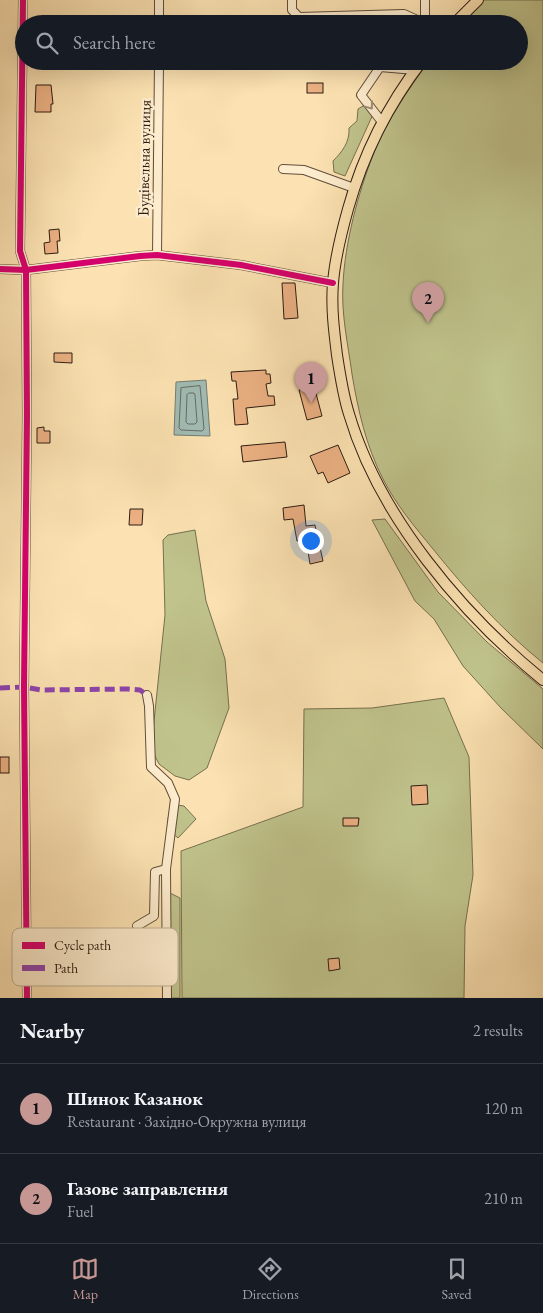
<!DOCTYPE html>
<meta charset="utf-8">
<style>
:root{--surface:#171b24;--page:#20242c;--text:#f1f3f6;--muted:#9ea1a6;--line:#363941;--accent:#c59692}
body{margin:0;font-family:"EB Garamond",serif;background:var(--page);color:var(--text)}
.you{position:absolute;left:310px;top:540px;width:18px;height:18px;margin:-12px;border:4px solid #fff;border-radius:50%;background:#1a73e8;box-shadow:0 0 0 8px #1a73e833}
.badge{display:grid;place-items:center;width:32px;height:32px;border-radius:50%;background:var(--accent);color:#111;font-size:16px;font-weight:700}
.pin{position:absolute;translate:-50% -41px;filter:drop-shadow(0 1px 2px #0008)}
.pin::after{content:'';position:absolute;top:26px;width:18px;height:15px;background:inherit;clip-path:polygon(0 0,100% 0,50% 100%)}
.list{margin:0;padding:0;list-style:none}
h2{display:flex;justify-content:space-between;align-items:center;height:65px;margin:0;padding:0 20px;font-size:21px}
h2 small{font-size:16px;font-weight:400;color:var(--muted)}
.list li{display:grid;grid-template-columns:32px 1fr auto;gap:15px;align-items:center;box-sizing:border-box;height:90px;padding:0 20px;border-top:1px solid var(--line)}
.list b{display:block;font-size:19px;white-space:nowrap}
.list p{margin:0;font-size:16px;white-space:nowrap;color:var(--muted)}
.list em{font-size:16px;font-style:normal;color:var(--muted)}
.icon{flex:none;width:28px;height:28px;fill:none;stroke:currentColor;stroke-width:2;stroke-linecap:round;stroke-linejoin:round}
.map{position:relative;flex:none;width:543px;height:998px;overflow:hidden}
.search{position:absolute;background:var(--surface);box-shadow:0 5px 20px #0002;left:15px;right:15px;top:15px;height:55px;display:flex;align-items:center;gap:12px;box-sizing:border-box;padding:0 18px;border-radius:28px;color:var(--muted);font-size:19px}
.sheet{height:245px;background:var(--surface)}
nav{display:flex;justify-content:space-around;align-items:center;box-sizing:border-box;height:70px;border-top:1px solid var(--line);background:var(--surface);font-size:14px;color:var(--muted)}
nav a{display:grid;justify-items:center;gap:2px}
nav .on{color:var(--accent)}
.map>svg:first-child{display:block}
.green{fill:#c0c38c;stroke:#76704f}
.water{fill:#a1bcb4;stroke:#737c73}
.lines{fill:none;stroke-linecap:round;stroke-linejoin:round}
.shore{stroke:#676c63;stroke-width:1}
.building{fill:#ecb183;stroke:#2d1c12}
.minor-casing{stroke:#614e3a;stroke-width:10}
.major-casing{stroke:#2d1c12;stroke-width:12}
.minor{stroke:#fdeccd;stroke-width:8}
.major{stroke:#fce2b2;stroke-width:10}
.quiet{stroke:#8e44ad;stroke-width:5;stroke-dasharray:10 5;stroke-linecap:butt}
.cycleway-casing{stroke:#fdeccd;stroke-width:9}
.cycleway{stroke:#d6006c;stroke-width:6}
.oneway{stroke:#9f8e79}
.labels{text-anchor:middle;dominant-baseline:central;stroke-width:5;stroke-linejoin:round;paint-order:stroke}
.street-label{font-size:16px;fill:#2d1c12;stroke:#fdeccd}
.key{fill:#fdeccd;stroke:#bfae95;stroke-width:1}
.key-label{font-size:14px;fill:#2d1c12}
</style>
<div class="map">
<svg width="543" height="998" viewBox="0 0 543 998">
<rect width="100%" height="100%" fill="#fce2b2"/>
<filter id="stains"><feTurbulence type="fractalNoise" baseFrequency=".004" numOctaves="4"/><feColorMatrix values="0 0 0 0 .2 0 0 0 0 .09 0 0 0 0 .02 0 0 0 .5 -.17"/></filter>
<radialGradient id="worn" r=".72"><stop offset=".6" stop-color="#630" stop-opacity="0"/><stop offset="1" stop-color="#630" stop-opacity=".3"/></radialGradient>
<!-- green -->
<g class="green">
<path d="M 483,0 L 543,0 L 543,663 C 502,630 466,590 433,549 C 415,527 396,505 383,479 C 366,446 358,410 352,374 C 348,344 341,314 343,284 C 345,242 358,194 373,155 C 386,122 408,90 429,61 L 519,61 L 519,24 L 460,24 Z"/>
<path d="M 363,106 L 374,112 L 345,176 L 334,172 L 333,161 C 342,152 350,142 349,128 L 357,121 L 358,109 Z"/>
<polygon points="385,519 438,592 487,642 543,689 543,749 501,708 463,666 434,619 415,601 372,520"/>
<polygon points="195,530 206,601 225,659 229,708 207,768 189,780 175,776 159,764 153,752 153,731 165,615 163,540 168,535"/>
<polygon points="444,698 469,757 473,875 465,926 464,998 182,998 181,851 303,807 304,709 372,708"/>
<polygon points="177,805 184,806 196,819 178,838 169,830 168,818"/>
<polygon points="170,893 180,898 180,998 170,998"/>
</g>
<!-- water -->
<polygon class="water" points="206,380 210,436 174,435 176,382"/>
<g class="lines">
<!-- shore -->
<g class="shore">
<polygon points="200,386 204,429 202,431 181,430 179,428 181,388"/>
<polygon points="189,393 194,393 195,395 197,422 195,424 188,424 186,422 187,395"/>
</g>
</g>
<!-- building -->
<g class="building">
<rect x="307" y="83" width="16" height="10"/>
<polygon points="36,85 51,85 53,104 51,104 51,112 35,112"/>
<polygon points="59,229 60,241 57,241 58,253 45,254 44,243 50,242 49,230"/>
<polygon points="282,283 295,283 298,318 284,319"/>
<polygon points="54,353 72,353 72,363 54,362"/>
<polygon points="266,370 266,374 270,374 271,383 266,384 268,396 274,396 275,405 246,408 248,424 235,425 233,399 238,399 236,381 232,381 231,372"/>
<polygon points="314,386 322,416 307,420 299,390"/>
<polygon points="44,427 44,431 50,431 50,443 37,443 37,428"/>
<polygon points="285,442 287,457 243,462 241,446"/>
<polygon points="338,445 350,473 328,483 323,472 318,474 310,456"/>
<polygon points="304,505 306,526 315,525 323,561 310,564 306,539 297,541 293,519 284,520 283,508"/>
<polygon points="130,509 143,509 142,525 129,525"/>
<rect x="0" y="757" width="9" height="16"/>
<polygon points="427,785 428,804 412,805 411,786"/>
<polygon points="343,818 359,818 358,826 343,826"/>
<polygon points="339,958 340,969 329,971 328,959"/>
</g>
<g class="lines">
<!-- minor casing -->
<g class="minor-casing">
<g id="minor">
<polyline points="23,0 20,251 26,270 27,415 24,687 27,998"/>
<polyline points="292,0 292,10 299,17 404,14 415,19 421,24"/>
<polyline points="425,0 425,24"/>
<polyline points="159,24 159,0"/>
<polyline points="382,122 361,95 380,67 415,70"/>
<polyline points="283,169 304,170 354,188"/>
<polyline points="157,255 159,61"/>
<polyline points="0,269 26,270 140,256 157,255 241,265 333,283"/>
<polyline points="147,695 149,706 151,767 168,783 175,799 166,869 167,998"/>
<polyline points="137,926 154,916 155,872 166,869"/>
</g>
</g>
<!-- major casing -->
<g class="major-casing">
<g id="major">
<polyline points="454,24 478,0"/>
<path d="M 422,61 C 388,105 363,155 348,209 C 341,234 335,258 333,283 C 331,307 334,331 337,355 C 340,375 343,395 349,414 C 379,516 462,614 543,680"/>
</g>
</g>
<!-- minor -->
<use href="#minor" class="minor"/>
<!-- major -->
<use href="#major" class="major"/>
<!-- quiet -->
<polyline class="quiet" points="0,688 24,687 41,690 128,689 140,690 147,695"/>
<!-- cycleway casing -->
<g class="cycleway-casing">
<g id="cycleway">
<polyline points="23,0 20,251 26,270 27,415 24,687 27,998"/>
<polyline points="0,269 26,270 140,256 157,255 241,265 333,283"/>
</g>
</g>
<!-- cycleway -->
<use href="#cycleway" class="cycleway"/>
</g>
<!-- one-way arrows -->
<defs><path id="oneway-chevron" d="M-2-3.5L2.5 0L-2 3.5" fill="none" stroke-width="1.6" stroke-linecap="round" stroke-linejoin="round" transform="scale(1.25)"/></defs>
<use class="oneway" href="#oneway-chevron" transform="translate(370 106) rotate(53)"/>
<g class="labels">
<!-- street labels -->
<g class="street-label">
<text transform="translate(144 158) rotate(-89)">Будівельна вулиця</text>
</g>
</g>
<!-- legend -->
<rect x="12" y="928" width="166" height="58" rx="8" class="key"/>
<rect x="22" y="942" width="23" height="7" fill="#d6006c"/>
<rect x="22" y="965" width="23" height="6" fill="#8e44ad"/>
<g class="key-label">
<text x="54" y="950">Cycle path</text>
<text x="54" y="973">Path</text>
</g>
<rect width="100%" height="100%" filter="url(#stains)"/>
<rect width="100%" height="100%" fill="url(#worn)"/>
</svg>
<div class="you"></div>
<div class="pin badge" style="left:311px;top:403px">1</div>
<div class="pin badge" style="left:428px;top:323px">2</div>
<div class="search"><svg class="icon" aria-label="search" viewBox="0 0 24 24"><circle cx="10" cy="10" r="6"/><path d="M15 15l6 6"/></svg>Search here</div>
</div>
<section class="sheet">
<h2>Nearby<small>2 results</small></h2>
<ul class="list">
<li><span class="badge">1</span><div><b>Шинок Казанок</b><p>Restaurant · Західно-Окружна вулиця</p></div><em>120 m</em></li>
<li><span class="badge">2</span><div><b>Газове заправлення</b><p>Fuel</p></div><em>210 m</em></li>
</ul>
</section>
<nav>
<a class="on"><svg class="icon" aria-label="map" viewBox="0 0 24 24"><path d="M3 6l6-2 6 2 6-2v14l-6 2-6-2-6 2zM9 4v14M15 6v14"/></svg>Map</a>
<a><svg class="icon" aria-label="directions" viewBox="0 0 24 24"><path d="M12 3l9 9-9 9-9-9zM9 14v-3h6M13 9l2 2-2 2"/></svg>Directions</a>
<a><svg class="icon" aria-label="saved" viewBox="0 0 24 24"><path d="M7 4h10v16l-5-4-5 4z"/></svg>Saved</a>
</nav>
